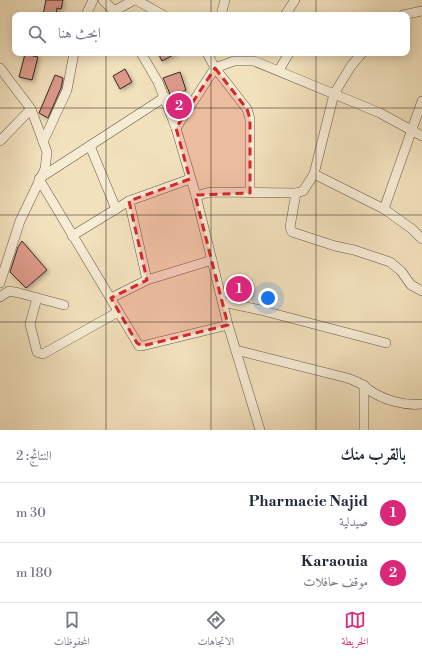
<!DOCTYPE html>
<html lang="ar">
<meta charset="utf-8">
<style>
:root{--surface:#fff;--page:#f6f6f7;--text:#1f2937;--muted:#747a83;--line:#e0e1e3;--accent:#db2777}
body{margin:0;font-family:"Libre Bodoni",Amiri,serif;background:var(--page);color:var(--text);direction:rtl}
.you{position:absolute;left:268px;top:298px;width:14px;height:14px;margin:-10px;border:3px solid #fff;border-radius:50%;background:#1a73e8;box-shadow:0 0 0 6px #1a73e833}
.badge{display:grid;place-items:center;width:26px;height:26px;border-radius:50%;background:var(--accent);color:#fff;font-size:13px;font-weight:700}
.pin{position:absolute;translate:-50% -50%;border:2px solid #fff;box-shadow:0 1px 4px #0006}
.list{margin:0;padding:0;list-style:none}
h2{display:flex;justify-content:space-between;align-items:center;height:52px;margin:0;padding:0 16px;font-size:17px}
h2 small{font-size:13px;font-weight:400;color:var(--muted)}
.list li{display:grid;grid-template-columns:26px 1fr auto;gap:12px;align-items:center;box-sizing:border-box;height:60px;padding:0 16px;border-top:1px solid var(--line)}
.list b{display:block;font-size:15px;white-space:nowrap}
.list p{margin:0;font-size:13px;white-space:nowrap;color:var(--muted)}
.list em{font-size:13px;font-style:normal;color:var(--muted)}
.icon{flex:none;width:22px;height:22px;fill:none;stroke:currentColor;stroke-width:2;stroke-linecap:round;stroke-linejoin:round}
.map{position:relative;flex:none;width:422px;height:430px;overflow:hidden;direction:ltr}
.search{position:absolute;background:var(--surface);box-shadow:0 2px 10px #0003;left:12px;right:12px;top:12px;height:44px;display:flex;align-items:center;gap:10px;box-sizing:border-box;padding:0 14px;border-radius:8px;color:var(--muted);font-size:15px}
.sheet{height:172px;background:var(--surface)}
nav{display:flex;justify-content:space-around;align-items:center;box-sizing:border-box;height:56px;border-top:1px solid var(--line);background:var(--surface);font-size:11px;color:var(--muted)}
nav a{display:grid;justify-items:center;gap:2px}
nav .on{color:var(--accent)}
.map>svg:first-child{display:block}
.building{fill:#dd9a8b;stroke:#342822;filter:url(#shadow)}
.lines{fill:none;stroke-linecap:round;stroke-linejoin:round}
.minor-casing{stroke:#645649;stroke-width:10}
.minor{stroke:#f7ecd4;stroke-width:9}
.marked{fill:#d62828;fill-opacity:0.2;stroke:#d62828;stroke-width:3;stroke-dasharray:8 5;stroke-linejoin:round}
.grid{fill:none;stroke:#342822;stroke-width:1;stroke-opacity:0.55}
</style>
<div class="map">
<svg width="422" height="430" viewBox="0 0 422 430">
<defs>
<filter id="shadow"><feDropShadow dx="2" dy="2" stdDeviation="2" flood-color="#0004"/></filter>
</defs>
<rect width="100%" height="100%" fill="#f2e1bd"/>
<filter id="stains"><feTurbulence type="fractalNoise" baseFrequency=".005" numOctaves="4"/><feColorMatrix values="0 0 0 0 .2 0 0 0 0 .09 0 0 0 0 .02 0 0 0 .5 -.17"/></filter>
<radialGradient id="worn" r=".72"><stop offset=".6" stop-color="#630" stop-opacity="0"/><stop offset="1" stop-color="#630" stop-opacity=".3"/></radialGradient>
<!-- building -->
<g class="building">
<polygon points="46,0 63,0 61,9 57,8 56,15 43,15"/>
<polygon points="158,53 177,53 162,61"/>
<polygon points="25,54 38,57 32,80 19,77"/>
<polygon points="125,69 132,82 120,89 113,76"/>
<polygon points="180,72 186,90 180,93 182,98 172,101 170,94 163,78"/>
<polygon points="55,75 63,78 61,88 48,118 39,113"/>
<polygon points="22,241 47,270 26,288 10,272 18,247"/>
<polygon points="248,279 251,295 233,298 229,297 226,283"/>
</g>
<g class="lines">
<!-- minor casing -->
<g class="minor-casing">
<g id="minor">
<polyline points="103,0 114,11 117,15"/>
<polyline points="136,0 163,15"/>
<polyline points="114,11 134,0"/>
<polyline points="86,15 93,0"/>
<polyline points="221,15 225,0"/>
<polyline points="285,15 295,0"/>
<polyline points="403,15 422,11"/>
<polyline points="141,53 158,82 176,128 196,196 228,325 260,430"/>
<polyline points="207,53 215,68 247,109 250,119 250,193"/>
<polyline points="0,68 31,109 47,152 45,169 20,221 0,283"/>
<polyline points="279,70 289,53"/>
<polyline points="176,128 215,68 234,61 254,61 380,113 422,136"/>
<polyline points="0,141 31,109"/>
<polyline points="43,142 67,90 74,53"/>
<polyline points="90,146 116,209"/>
<polyline points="314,174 384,209 412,229 422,239"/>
<polyline points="40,178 165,97"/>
<polyline points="39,179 139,346 142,346 228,325"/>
<polyline points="296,193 290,227 292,232 335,246 354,250 390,262 401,271 411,285 422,291"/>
<polyline points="196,196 210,192 296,193 303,191 314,174 334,94 351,66 362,53"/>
<polyline points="129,201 147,280"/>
<polyline points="384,209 422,101"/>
<polyline points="72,236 129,201 190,179"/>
<polyline points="0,297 9,291 19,293 64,305"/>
<polyline points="37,298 30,324 37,352 43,354 118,312"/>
<polyline points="111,298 147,280 212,260"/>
<polyline points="223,302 260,310 386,343"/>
<path d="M 236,350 L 347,378 C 353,380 359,382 364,386 C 368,388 365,387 369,390 C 384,400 404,406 422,404"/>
<polyline points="364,430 364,385"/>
</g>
</g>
<!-- minor -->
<use href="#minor" class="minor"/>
</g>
<!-- marked area -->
<path class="marked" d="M 215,68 L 247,109 L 250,119 L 250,193 L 195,195 L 228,325 L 142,346 L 137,343 L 111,298 L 147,280 L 129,201 L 190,179 L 176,128 Z"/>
<!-- grid -->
<path class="grid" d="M 106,0 L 106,15M 211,0 L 211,15M 316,0 L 316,15M 106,53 L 106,430M 211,53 L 211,430M 316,53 L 316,430M 0,108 L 422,108M 0,215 L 422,215M 0,322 L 422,322"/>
<rect width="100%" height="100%" filter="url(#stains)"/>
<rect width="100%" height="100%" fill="url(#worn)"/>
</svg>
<div class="you"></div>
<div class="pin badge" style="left:239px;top:289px">1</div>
<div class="pin badge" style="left:179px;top:106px">2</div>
<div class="search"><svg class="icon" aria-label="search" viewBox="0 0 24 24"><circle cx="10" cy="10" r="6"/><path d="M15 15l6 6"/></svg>ابحث هنا</div>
</div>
<section class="sheet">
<h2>بالقرب منك<small>النتائج: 2</small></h2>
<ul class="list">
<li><span class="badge">1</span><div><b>Pharmacie Najid</b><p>صيدلية</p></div><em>30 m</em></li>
<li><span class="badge">2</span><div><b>Karaouia</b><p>موقف حافلات</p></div><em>180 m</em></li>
</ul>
</section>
<nav>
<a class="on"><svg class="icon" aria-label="map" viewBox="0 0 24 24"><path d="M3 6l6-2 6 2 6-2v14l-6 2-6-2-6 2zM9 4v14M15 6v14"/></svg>الخريطة</a>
<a><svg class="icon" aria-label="directions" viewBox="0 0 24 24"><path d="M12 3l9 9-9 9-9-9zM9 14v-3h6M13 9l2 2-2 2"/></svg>الاتجاهات</a>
<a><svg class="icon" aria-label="saved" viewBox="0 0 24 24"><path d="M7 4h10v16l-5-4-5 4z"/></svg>المحفوظات</a>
</nav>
